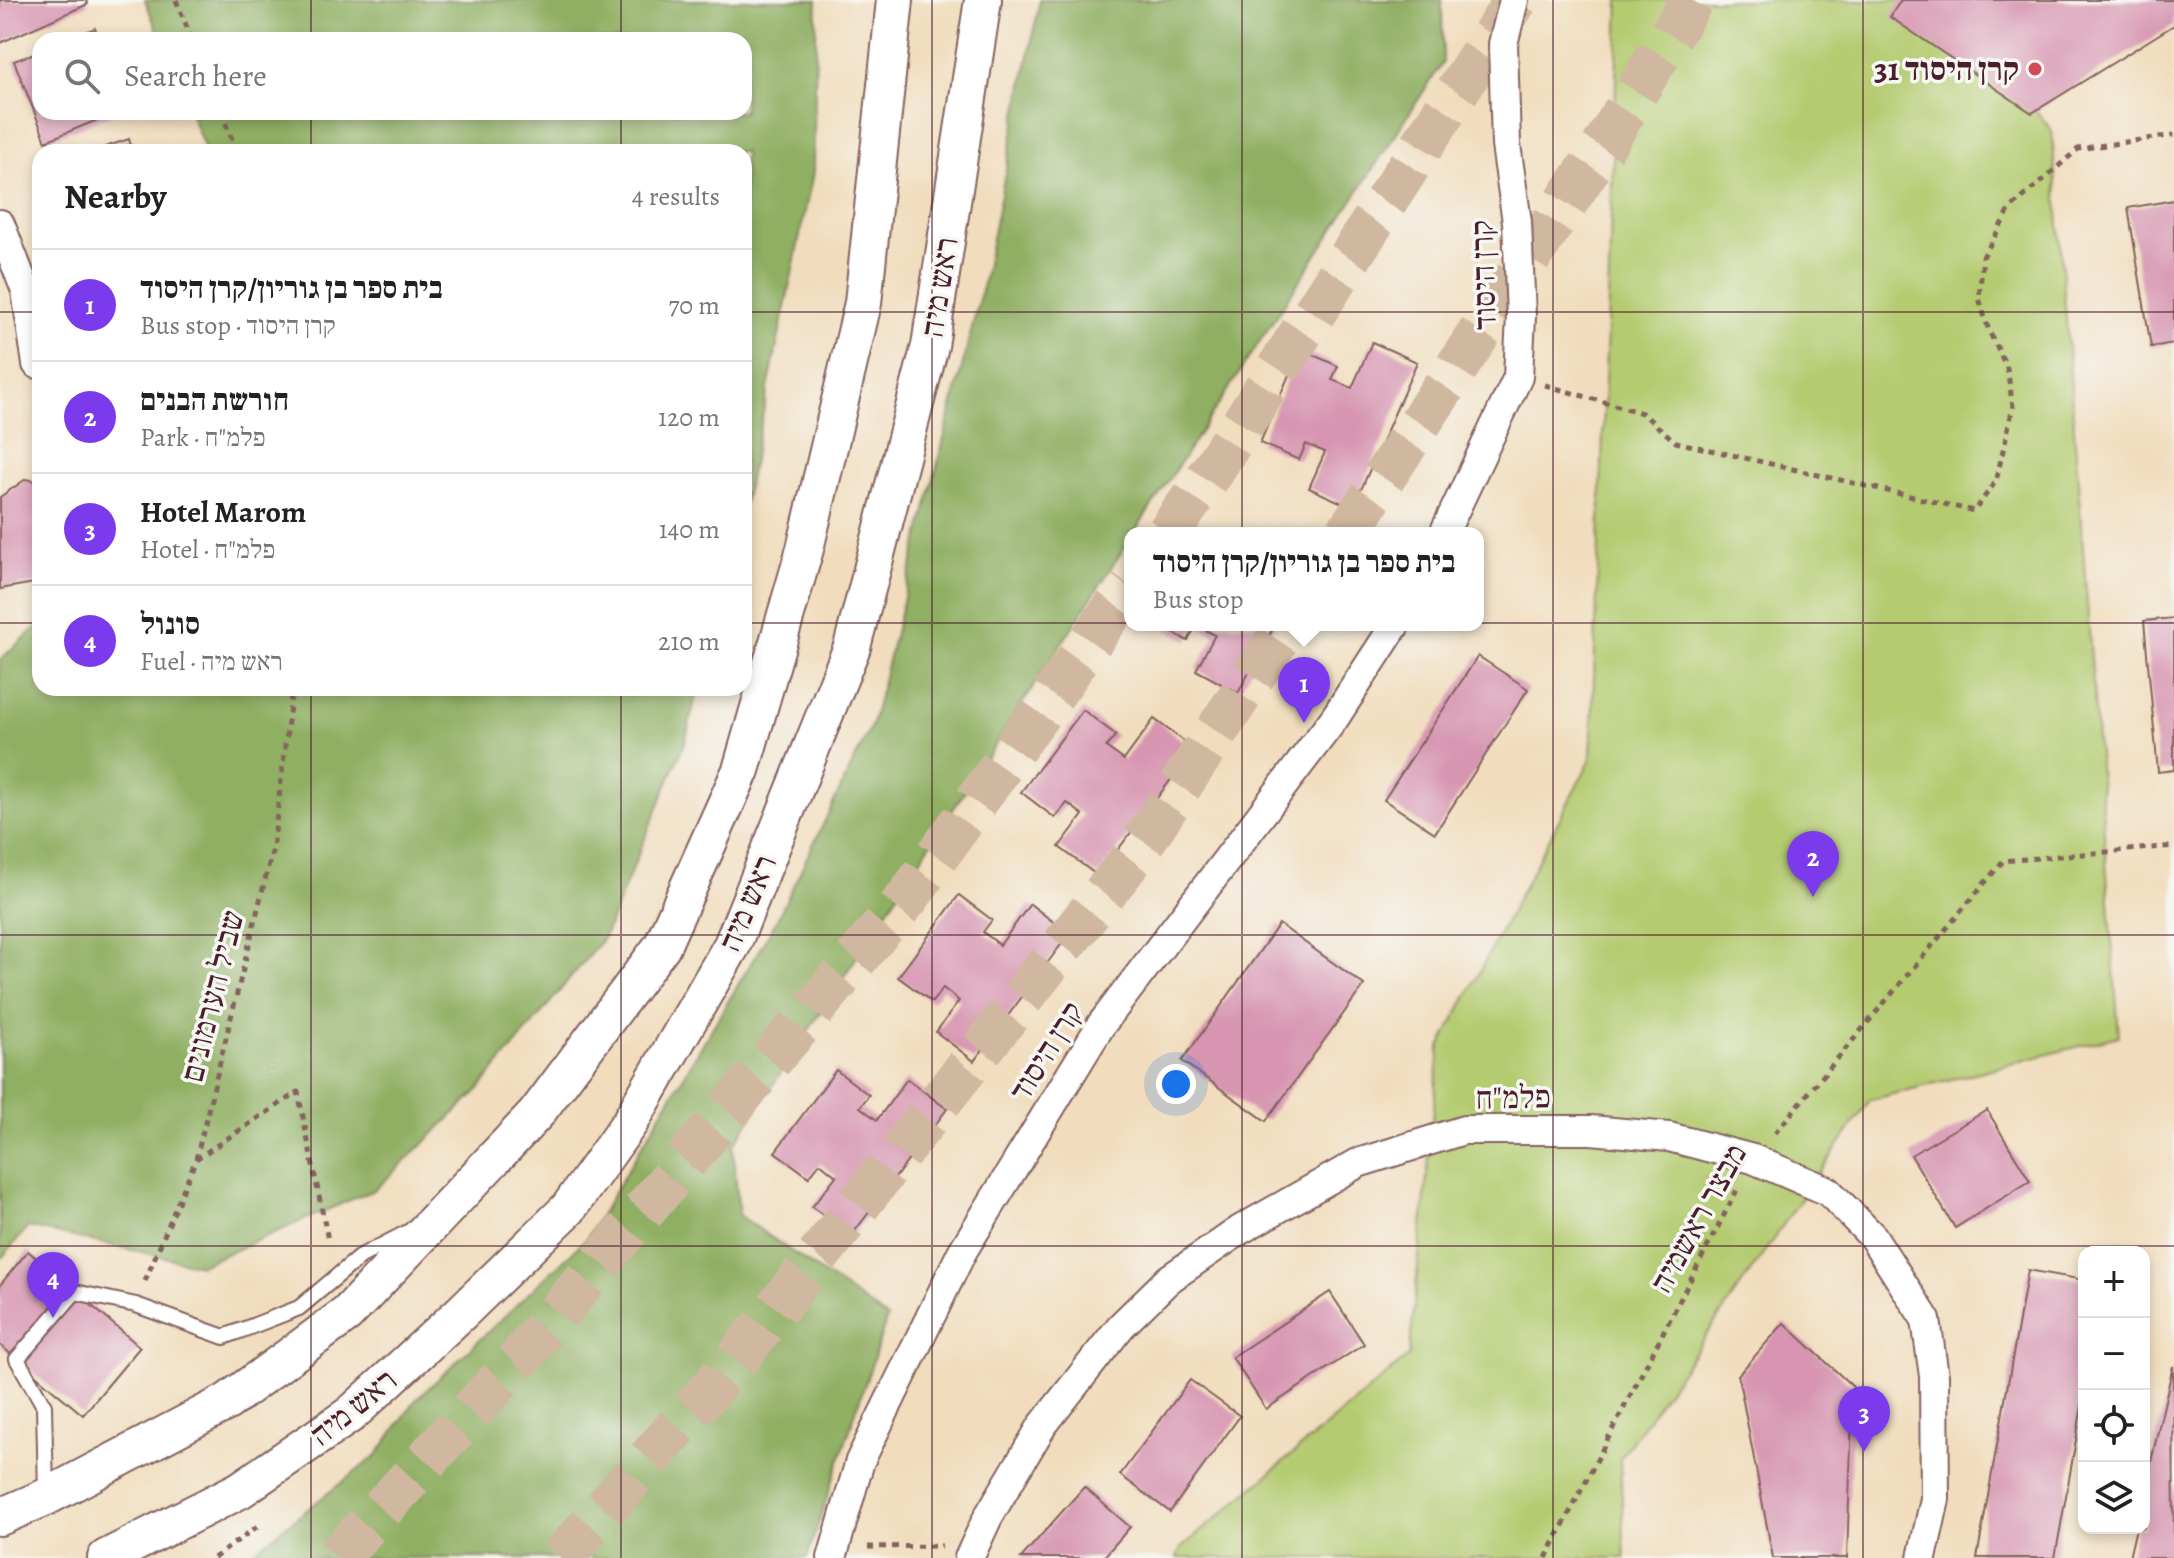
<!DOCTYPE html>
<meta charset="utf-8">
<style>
:root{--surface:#fff;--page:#f6f6f6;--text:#222;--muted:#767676;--line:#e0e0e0;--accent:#7c3aed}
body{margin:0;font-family:Alegreya,"Frank Ruhl Libre",serif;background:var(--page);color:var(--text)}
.controls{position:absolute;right:24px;bottom:24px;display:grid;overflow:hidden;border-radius:16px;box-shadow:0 4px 12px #0003}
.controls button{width:72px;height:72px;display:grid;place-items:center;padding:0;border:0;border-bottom:2px solid var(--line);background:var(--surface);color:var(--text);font:40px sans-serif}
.you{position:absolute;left:1176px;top:1084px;width:28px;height:28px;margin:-20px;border:6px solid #fff;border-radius:50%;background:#1a73e8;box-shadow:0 0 0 12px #1a73e833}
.badge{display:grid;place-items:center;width:52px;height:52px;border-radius:50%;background:var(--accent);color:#fff;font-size:26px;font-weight:700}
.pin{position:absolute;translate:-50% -66px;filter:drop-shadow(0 2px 4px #0008)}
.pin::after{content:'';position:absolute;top:42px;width:28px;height:24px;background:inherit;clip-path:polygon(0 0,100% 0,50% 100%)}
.popup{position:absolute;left:1124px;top:527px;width:360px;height:104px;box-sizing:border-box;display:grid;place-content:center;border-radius:16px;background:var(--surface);filter:drop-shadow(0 2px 6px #0005);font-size:26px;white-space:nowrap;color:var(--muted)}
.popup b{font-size:30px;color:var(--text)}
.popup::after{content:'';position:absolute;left:50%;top:100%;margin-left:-16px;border:16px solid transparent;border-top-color:var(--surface)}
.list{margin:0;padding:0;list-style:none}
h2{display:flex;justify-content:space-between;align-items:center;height:104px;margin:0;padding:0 32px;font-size:34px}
h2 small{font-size:26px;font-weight:400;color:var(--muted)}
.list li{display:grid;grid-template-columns:52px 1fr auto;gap:24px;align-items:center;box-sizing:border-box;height:112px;padding:0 32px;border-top:2px solid var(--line)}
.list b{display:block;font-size:30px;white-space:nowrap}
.list p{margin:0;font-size:26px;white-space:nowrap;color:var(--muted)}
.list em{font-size:26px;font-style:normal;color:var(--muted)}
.icon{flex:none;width:44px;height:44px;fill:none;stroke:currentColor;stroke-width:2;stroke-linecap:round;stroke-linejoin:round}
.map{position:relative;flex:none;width:2174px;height:1558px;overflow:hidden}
.search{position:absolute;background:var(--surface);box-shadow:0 4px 12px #0003;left:32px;top:32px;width:720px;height:88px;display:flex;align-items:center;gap:20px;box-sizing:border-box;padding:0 28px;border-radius:24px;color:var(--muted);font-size:30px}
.panel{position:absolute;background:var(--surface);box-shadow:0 4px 12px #0003;left:32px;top:144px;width:720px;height:552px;border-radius:24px}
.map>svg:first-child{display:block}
.green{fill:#b4cb70;stroke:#7f754e;stroke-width:2}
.forest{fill:#8faf62;stroke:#6c6746;stroke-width:2}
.building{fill:#d795b1}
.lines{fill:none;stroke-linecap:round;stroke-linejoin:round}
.trunk-tunnel{stroke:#d0b7a0;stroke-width:44;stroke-dasharray:44 22;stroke-linecap:butt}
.service-casing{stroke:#84625e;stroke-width:18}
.minor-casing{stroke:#84625e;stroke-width:32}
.tertiary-casing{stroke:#84625e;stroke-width:40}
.path{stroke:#84625e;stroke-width:5;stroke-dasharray:6 6;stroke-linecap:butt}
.service{stroke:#fff;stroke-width:14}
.minor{stroke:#fff;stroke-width:28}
.tertiary{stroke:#fff;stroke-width:36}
.grid{fill:none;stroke:#4a1f2b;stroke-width:2;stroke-opacity:0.55}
.poi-dot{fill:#d1495b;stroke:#f6f6f2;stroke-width:3}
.labels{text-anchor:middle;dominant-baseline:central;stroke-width:7;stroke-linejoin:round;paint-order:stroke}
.poi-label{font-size:32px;font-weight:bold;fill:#4a1f2b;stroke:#f6f6f2;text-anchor:end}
.street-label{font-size:32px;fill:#4a1f2b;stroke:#f6f6f2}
</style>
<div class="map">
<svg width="2174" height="1558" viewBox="0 0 2174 1558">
<rect width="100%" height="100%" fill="#f6f6f2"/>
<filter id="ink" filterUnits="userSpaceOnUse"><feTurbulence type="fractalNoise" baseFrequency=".0125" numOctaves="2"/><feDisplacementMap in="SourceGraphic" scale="16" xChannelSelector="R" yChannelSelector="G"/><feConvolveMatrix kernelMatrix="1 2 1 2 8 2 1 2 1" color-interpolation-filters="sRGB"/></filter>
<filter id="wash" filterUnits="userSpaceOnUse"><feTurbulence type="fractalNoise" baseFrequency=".006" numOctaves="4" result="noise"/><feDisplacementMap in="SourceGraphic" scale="32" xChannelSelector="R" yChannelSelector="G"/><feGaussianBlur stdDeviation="1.8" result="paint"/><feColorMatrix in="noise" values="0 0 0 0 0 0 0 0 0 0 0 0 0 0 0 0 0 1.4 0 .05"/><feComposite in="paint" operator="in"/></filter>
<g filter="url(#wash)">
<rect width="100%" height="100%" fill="#f1ddbd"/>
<!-- green -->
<polygon class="green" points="1619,0 1949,0 2052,131 2119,1036 1870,1100 1620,1459 1625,1558 1177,1558 1181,1548 1409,1356 1440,1047 1591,759"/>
<!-- forest -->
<g class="forest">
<polygon points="145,0 817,0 813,173 744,504 744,152 206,152 190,112 744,112 744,40 161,40"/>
<polygon points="1040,0 1442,0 1443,62 1134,533 1130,533 1130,539 733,1146 739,1215 887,1318 807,1558 245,1558 377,1455 415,1401 587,1238 775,923 872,724 982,288"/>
<polygon points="40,624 40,688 698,688 685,742 604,937 475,1094 376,1189 200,1265 28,1227 0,1260 0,660"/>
</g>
<g id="blocks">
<!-- building -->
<g class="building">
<polygon points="0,0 86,0 88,4 0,43"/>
<polygon points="1901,0 2174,0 2174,25 2032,113 1890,17"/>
<polygon points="95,28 100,40 66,40"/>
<polygon points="40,51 40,112 117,112 46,141 14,61"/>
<polygon points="129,139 133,152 93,152 93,151"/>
<polygon points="2174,200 2174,343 2151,347 2128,208"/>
<polygon points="1372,342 1417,362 1353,508 1309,488 1325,452 1306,444 1299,460 1260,443 1300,349 1338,366 1332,380 1352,388"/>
<polygon points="26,479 40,482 40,582 0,589 0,497"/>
<polygon points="2174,618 2174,770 2158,772 2144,621"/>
<polygon points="1159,625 1275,625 1238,693 1196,670 1215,635 1196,625 1188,641"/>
<polygon points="1478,656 1528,689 1435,833 1384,800"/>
<polygon points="1083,710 1116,735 1106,747 1124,760 1154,719 1194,749 1098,876 1059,847 1083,815 1067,803 1055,818 1021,792"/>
<polygon points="959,895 992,920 983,932 1000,945 1030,904 1069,934 974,1061 936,1032 959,1001 943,988 932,1002 898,977"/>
<polygon points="1279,924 1364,985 1266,1121 1182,1061"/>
<polygon points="836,1070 869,1095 860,1107 877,1120 907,1079 947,1109 851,1236 812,1207 836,1176 820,1163 809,1177 775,1152"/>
<polygon points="1987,1110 2030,1181 1955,1228 1911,1155"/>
<polygon points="28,1251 140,1347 83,1415 0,1345 0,1285"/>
<polygon points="2028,1270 2084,1280 2084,1395 2055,1558 1977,1558"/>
<polygon points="1330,1292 1364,1344 1266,1409 1232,1357"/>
<polygon points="1784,1323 1853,1387 1847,1558 1773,1558 1738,1375"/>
<polygon points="2173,1366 2174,1558 2129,1558 2136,1528 2144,1528 2144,1492"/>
<polygon points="1190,1380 1240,1416 1170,1512 1120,1475"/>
<polygon points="1084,1487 1130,1527 1103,1558 1021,1558"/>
</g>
</g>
</g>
<g filter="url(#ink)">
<use href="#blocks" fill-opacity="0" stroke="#84625e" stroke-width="2"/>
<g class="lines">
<!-- trunk-tunnel -->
<g class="trunk-tunnel">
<polyline points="1168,533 1212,471 1516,0"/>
<polyline points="1347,533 1604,145 1692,0"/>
<polyline points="337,1558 517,1361 908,897 1130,586"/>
<polyline points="561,1558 732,1365 1133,857 1287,625"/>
</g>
<!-- service casing -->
<g class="service-casing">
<polyline id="service" points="46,1494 44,1406 17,1359 75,1292 136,1305 224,1337 299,1308 361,1256 410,1231"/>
</g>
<!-- minor casing -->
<g class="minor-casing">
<g id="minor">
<polyline points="0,224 26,291 37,364"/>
<polyline points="1444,533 1518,377 1521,316 1517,222 1506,145 1503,44 1514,0"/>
<polyline points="832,1558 860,1461 962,1252 1101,1025 1334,719 1395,625"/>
<polyline points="969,1558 988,1517 1042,1426 1121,1326 1169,1279 1240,1230 1358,1163 1464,1130 1591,1130 1669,1137 1753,1159 1828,1191 1873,1237 1926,1320 1934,1376 1935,1499 1922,1558"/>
</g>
</g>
<!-- tertiary casing -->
<g class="tertiary-casing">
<g id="tertiary">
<polyline points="0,1517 46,1497 227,1402 347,1314 536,1114 662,946 741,770 805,549 863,303 895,0"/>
<polyline points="106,1558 240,1490 351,1414 462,1312 568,1209 630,1122 732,945 852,647 930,346 983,0"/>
</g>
</g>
<!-- path -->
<g class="path">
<polyline points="176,0 192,40"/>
<polyline points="221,112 237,152"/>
<polyline points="1545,385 1642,413 1676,442 1974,511 1996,481 2013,407 2007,368 1989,331 1979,298 1983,257 2010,209 2078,149 2174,135"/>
<polyline points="1775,1133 2003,861 2174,846"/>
<polyline points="196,1159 298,1092 328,1240"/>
<polyline points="145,1281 196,1159 273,848 292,688"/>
<polyline points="868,1547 942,1546"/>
<polyline points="214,1558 262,1523"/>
<polyline points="1546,1558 1738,1188"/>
</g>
<!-- service -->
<use href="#service" class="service"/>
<!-- minor -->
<use href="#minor" class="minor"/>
<!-- tertiary -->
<use href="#tertiary" class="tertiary"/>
</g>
</g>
<!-- grid -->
<path class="grid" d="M 311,0 L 311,40M 621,0 L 621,40M 932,0 L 932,1558M 1242,0 L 1242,1558M 1553,0 L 1553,1558M 1863,0 L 1863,1558M 311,112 L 311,152M 621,112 L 621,152M 0,312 L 40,312M 744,312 L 2174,312M 0,623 L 40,623M 744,623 L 2174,623M 311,688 L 311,1558M 621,688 L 621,1558M 0,935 L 2174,935M 0,1246 L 2174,1246"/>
<!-- markers -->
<circle class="poi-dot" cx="2035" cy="69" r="8"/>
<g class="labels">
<!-- poi labels -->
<g class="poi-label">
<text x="2019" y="69">קרן היסוד 31</text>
</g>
<!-- street labels -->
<g class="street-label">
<text transform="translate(1483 275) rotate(-92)">קרן היסוד</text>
<text transform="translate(939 287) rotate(-81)">ראש מיה</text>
<text transform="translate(747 903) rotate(-67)">ראש מיה</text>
<text transform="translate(212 996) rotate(-76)">שביל הערמונים</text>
<text transform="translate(1046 1051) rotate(-58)">קרן היסוד</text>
<text transform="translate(1513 1097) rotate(-1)">פלמ"ח</text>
<text transform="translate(1698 1218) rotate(-61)">מבצר ראשמיה</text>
<text transform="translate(353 1407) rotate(-39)">ראש מיה</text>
</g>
</g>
</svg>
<div class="controls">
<button>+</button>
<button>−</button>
<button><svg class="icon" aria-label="locate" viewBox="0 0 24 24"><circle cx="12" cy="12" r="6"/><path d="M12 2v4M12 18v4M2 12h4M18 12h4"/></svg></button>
<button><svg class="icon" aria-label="layers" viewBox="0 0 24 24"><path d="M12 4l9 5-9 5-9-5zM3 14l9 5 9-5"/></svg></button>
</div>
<div class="you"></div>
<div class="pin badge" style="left:1304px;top:723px">1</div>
<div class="popup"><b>בית ספר בן גוריון/קרן היסוד</b>Bus stop</div>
<div class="pin badge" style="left:1813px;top:897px">2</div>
<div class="pin badge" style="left:1864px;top:1452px">3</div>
<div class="pin badge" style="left:53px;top:1318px">4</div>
<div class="search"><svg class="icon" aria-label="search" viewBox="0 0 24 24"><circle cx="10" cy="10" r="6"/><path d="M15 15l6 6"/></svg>Search here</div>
<section class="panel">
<h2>Nearby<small>4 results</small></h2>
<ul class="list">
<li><span class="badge">1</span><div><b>בית ספר בן גוריון/קרן היסוד</b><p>Bus stop · קרן היסוד</p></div><em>70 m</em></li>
<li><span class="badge">2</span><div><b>חורשת הבנים</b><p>Park · פלמ&quot;ח</p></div><em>120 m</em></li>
<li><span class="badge">3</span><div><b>Hotel Marom</b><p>Hotel · פלמ&quot;ח</p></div><em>140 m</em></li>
<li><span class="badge">4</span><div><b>סונול</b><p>Fuel · ראש מיה</p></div><em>210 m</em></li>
</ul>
</section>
</div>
